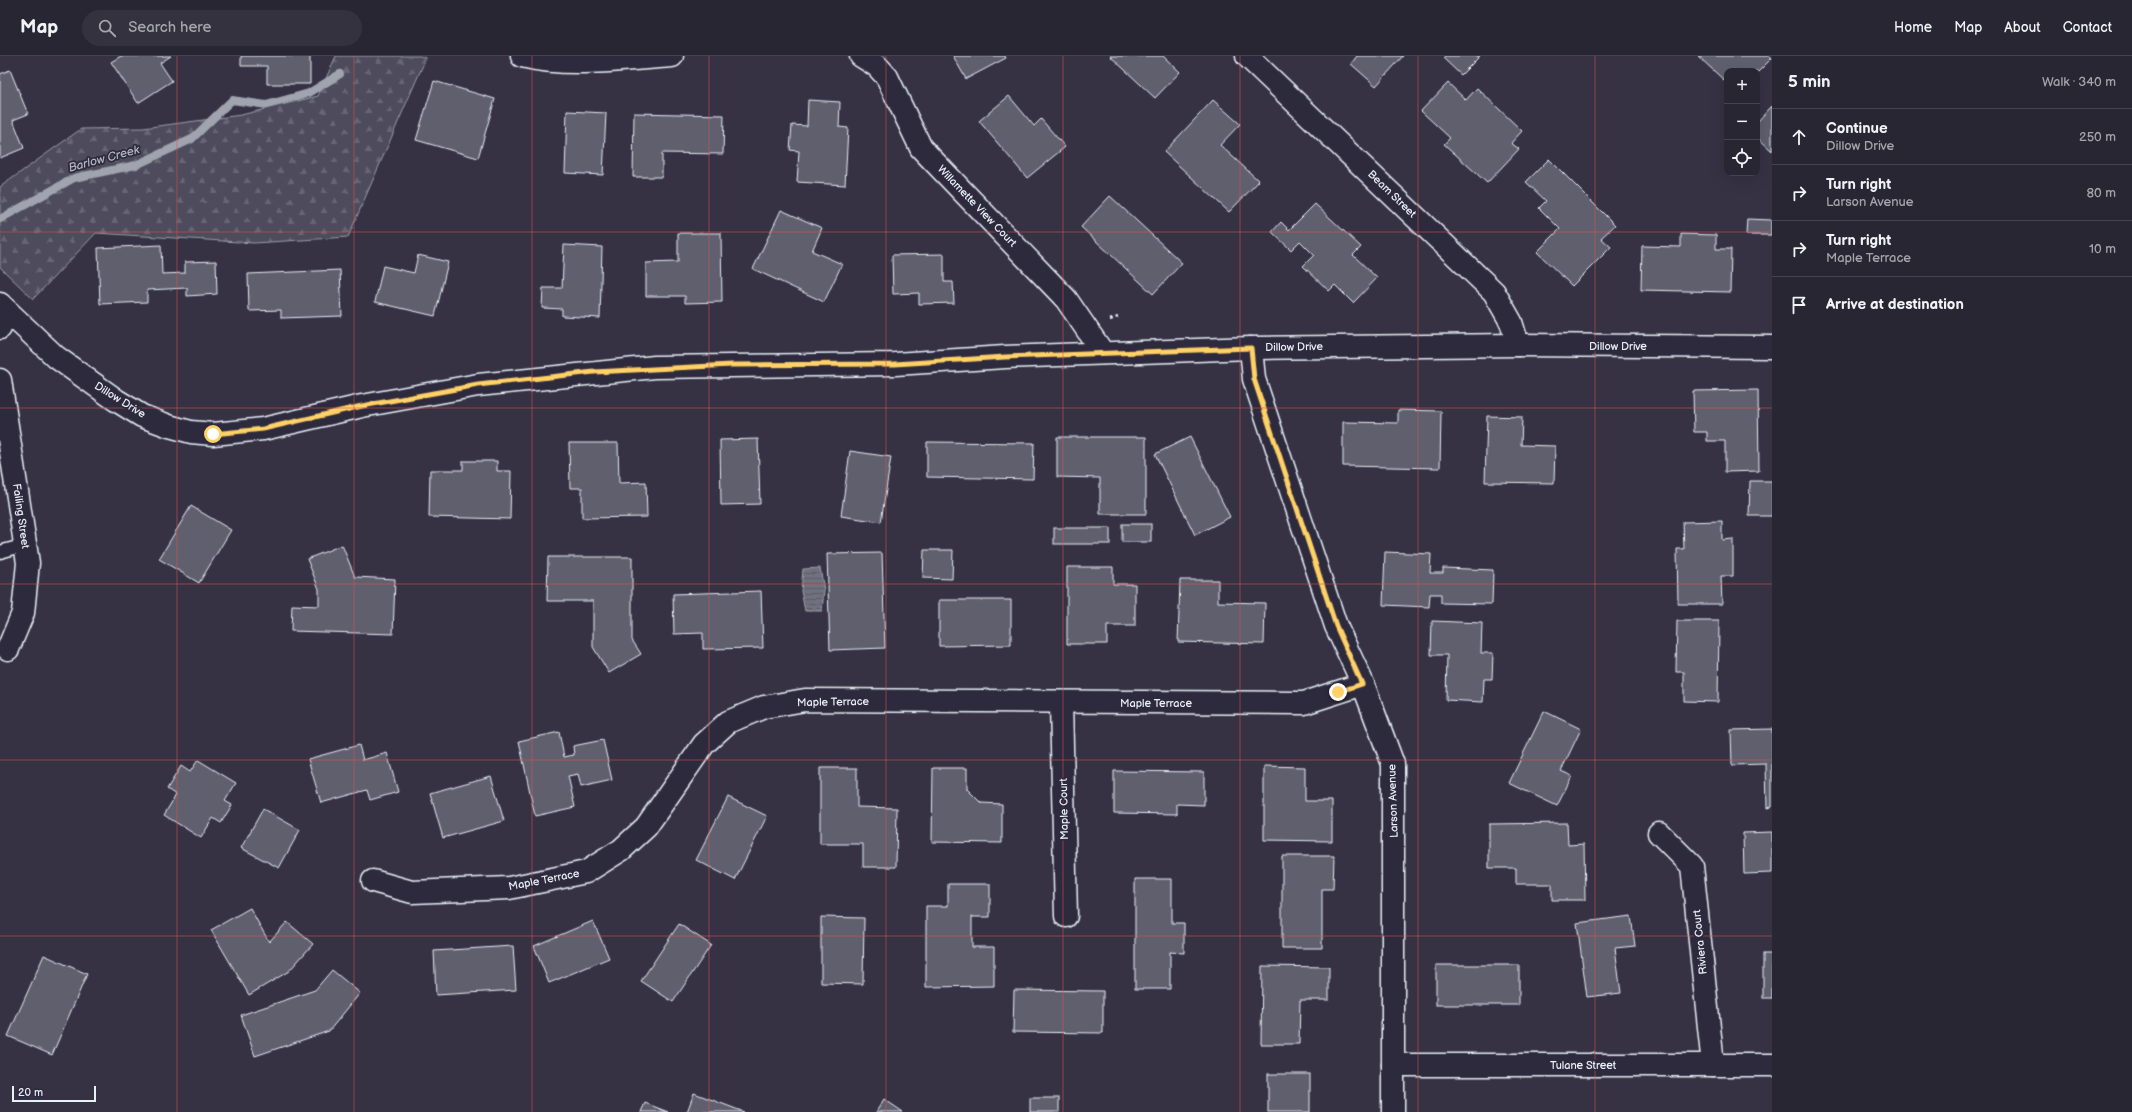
<!DOCTYPE html>
<meta charset="utf-8">
<style>
:root{--surface:#282633;--page:#34323f;--text:#f1f3f6;--muted:#a5a5ac;--line:#44434e}
body{margin:0;font-family:"Balsamiq Sans",sans-serif;background:var(--page);color:var(--text)}
.controls{position:absolute;right:12px;top:12px;display:grid;overflow:hidden;border-radius:8px;box-shadow:0 4px 16px #0002}
.controls button{width:36px;height:36px;display:grid;place-items:center;padding:0;border:0;border-bottom:1px solid var(--line);background:var(--surface);color:var(--text);font:20px sans-serif}
.scale{position:absolute;left:12px;bottom:10px;width:84px;box-sizing:border-box;padding-left:4px;border:2px solid #e8f1f8;border-top:0;font-size:11px;line-height:14px;white-space:nowrap;color:#e8f1f8;-webkit-text-stroke:3px #2f2a3d;paint-order:stroke}
.stop{position:absolute;width:12px;height:12px;margin:-9px;border:3px solid #ffd166;border-radius:50%;background:#fff}
.stop.end{background:#ffd166;border-color:#fff;box-shadow:0 1px 4px #0008}
.list{margin:0;padding:0;list-style:none}
h2{display:flex;justify-content:space-between;align-items:center;height:52px;margin:0;padding:0 16px;font-size:17px}
h2 small{font-size:13px;font-weight:400;color:var(--muted)}
.list li{display:grid;grid-template-columns:26px 1fr auto;gap:12px;align-items:center;box-sizing:border-box;height:56px;padding:0 16px;border-top:1px solid var(--line)}
.list b{display:block;font-size:15px;white-space:nowrap}
.list p{margin:0;font-size:13px;white-space:nowrap;color:var(--muted)}
.list em{font-size:13px;font-style:normal;color:var(--muted)}
.icon{flex:none;width:22px;height:22px;fill:none;stroke:currentColor;stroke-width:2;stroke-linecap:round;stroke-linejoin:round}
.map{position:relative;flex:none;width:1772px;height:1056px;overflow:hidden}
header{display:flex;align-items:center;gap:24px;box-sizing:border-box;height:56px;padding:0 20px;background:var(--surface);border-bottom:1px solid var(--line)}
header strong{font-size:19px}
nav{display:flex;gap:22px;margin-inline-start:auto;font-size:14px}
.search{width:280px;height:36px;background:var(--page);display:flex;align-items:center;gap:10px;box-sizing:border-box;padding:0 14px;border-radius:22px;color:var(--muted);font-size:15px}
main{display:flex}
aside{flex:1;background:var(--surface)}
.map>svg:first-child{display:block}
.forest{fill:url(#forest-firs);stroke:#9a9eaa}
.water{fill:url(#water-rules);stroke:#a0a4af}
.lines{fill:none;stroke-linecap:round;stroke-linejoin:round}
.stream{stroke:#a0a4af;stroke-width:8}
.building{fill:#605e6e;stroke:#e8f1f8}
.lane-casing{stroke:#e8f1f8;stroke-width:15}
.street-casing{stroke:#e8f1f8;stroke-width:25}
.secondary-casing{stroke:#e8f1f8;stroke-width:25}
.path{stroke:#e8f1f8;stroke-width:2.5;stroke-dasharray:3 3;stroke-linecap:butt}
.lane{stroke:#2f2a3d;stroke-width:12}
.street{stroke:#2f2a3d;stroke-width:22}
.secondary{stroke:#2f2a3d;stroke-width:22}
.route{stroke:#ffd166;stroke-width:5}
.grid{fill:none;stroke:#da5052;stroke-width:1;stroke-opacity:0.55}
.labels{text-anchor:middle;dominant-baseline:central;stroke-width:3.5;stroke-linejoin:round;paint-order:stroke}
.street-label{font-size:11px;fill:#e8f1f8;stroke:#2f2a3d}
.water-label{font-size:12px;font-style:italic;fill:#b2b7c2;stroke:#2f2a3d}
</style>
<header>
<strong>Map</strong>
<div class="search"><svg class="icon" aria-label="search" viewBox="0 0 24 24"><circle cx="10" cy="10" r="6"/><path d="M15 15l6 6"/></svg>Search here</div>
<nav><a>Home</a><a>Map</a><a>About</a><a>Contact</a></nav>
</header>
<main>
<div class="map">
<svg width="1772" height="1056" viewBox="0 0 1772 1056">
<defs>
<pattern id="forest-firs" width="22" height="20" patternUnits="userSpaceOnUse"><rect width="22" height="20" fill="#4d4b5c"/><path d="M5 1l3.5 6h-7zM16 11l3.5 6h-7z" fill="#676574"/></pattern>
<pattern id="water-rules" width="6" height="5" patternUnits="userSpaceOnUse"><rect width="6" height="5" fill="#70717f"/><path d="M0 2.5h6" fill="none" stroke="#5b5c64"/></pattern>
</defs>
<rect width="100%" height="100%" fill="#363244"/>
<filter id="ink" filterUnits="userSpaceOnUse"><feTurbulence type="fractalNoise" baseFrequency=".025" numOctaves="2"/><feDisplacementMap in="SourceGraphic" scale="8" xChannelSelector="R" yChannelSelector="G"/><feConvolveMatrix kernelMatrix="1 2 1 2 8 2 1 2 1" color-interpolation-filters="sRGB"/></filter>
<g filter="url(#ink)">
<!-- forest -->
<polygon class="forest" points="336,0 420,0 426,2 348,181 254,187 96,177 33,243 0,211 0,131 81,73 143,72 241,59 318,40"/>
<!-- water -->
<polygon class="water" points="820,512 824,534 822,555 805,555 801,535 803,513"/>
<g class="lines">
<!-- stream -->
<polyline class="stream" points="0,163 74,122 136,109 192,83 232,44 266,49 309,37 340,18"/>
</g>
<!-- building -->
<g class="building">
<polygon points="121,0 171,0 160,7 172,25 138,47 111,6"/>
<polygon points="241,0 310,0 310,28 267,28 267,10 241,10"/>
<polygon points="953,0 1005,0 1006,2 966,23"/>
<polygon points="1110,0 1163,0 1180,16 1155,42"/>
<polygon points="1357,0 1403,0 1376,30 1351,8"/>
<polygon points="1445,0 1480,0 1461,19 1443,2"/>
<polygon points="1698,0 1770,0 1772,2 1757,17 1757,15 1727,15 1727,27"/>
<polygon points="10,14 28,58 13,64 24,92 0,102 0,18"/>
<polygon points="434,25 495,43 478,102 416,84"/>
<polygon points="1448,27 1466,44 1477,32 1522,75 1511,87 1519,93 1487,127 1444,88 1450,82 1421,55"/>
<polygon points="1009,40 1034,70 1041,63 1065,91 1027,122 979,65"/>
<polygon points="808,44 840,46 839,71 848,72 845,129 797,126 799,95 790,94 792,69 807,70"/>
<polygon points="1213,44 1240,68 1220,89 1259,125 1229,156 1164,96"/>
<polygon points="1772,50 1772,95 1757,81 1757,66"/>
<polygon points="567,55 606,57 603,119 565,117"/>
<polygon points="634,57 724,59 723,98 662,97 662,121 633,121"/>
<polygon points="1549,103 1615,169 1601,182 1611,191 1572,230 1537,196 1560,173 1539,152 1546,145 1526,126"/>
<polygon points="1110,140 1182,207 1153,238 1081,171"/>
<polygon points="1315,148 1361,191 1353,199 1377,222 1353,247 1335,229 1329,235 1303,210 1314,199 1300,185 1291,194 1272,176 1281,166 1289,174"/>
<polygon points="781,154 822,172 812,195 842,208 824,246 753,213"/>
<polygon points="1747,163 1771,164 1771,179 1746,179"/>
<polygon points="678,177 721,177 722,246 685,247 685,240 646,240 646,207 678,206"/>
<polygon points="1681,178 1716,179 1716,193 1731,193 1730,236 1641,234 1642,190 1681,191"/>
<polygon points="161,189 162,218 185,217 185,206 216,205 217,238 187,240 187,232 147,234 147,246 100,248 98,192"/>
<polygon points="564,189 602,191 600,262 562,260 562,253 542,252 543,232 562,232"/>
<polygon points="944,198 944,226 953,226 954,247 919,248 919,237 893,238 892,199"/>
<polygon points="418,199 448,206 435,260 375,246 383,210 414,217"/>
<polygon points="340,214 342,260 281,262 281,254 249,255 248,218"/>
<polygon points="1758,334 1759,415 1725,416 1725,385 1707,385 1707,376 1694,376 1693,335"/>
<polygon points="1398,354 1441,355 1440,412 1343,410 1343,366 1398,367"/>
<polygon points="1487,360 1522,361 1521,389 1555,390 1554,427 1485,426"/>
<polygon points="1057,381 1146,381 1146,458 1100,458 1100,422 1057,421"/>
<polygon points="1190,381 1230,461 1195,479 1155,398"/>
<polygon points="758,383 760,448 721,449 720,384"/>
<polygon points="927,386 1034,387 1033,423 927,421"/>
<polygon points="569,387 618,387 619,427 646,426 647,461 582,462 582,432 570,432"/>
<polygon points="850,395 891,401 881,466 841,460"/>
<polygon points="463,405 497,405 497,415 511,415 510,463 429,461 430,414 463,414"/>
<polygon points="1750,425 1772,425 1772,460 1749,460"/>
<polygon points="191,450 231,474 199,527 159,503"/>
<polygon points="1722,465 1722,484 1733,483 1733,520 1721,520 1722,548 1678,548 1677,493 1684,493 1683,466"/>
<rect x="1122" y="468" width="29" height="18"/>
<rect x="1054" y="472" width="56" height="16"/>
<polygon points="342,489 355,521 395,523 393,578 291,575 292,549 319,550 319,533 307,503"/>
<polygon points="924,494 953,494 952,523 923,522"/>
<polygon points="1385,496 1431,498 1430,517 1443,517 1443,512 1493,514 1492,548 1441,547 1441,538 1430,538 1429,551 1383,549"/>
<polygon points="882,497 885,592 830,594 827,498"/>
<polygon points="548,501 632,501 632,584 641,598 609,617 593,591 593,545 547,545"/>
<polygon points="1067,511 1113,511 1113,528 1135,528 1135,570 1107,570 1107,588 1067,588"/>
<polygon points="1180,524 1218,524 1218,546 1265,547 1264,588 1178,586"/>
<polygon points="761,535 763,592 703,593 703,577 674,578 673,538"/>
<polygon points="939,544 1011,544 1011,589 939,590"/>
<polygon points="1432,565 1482,567 1481,597 1493,597 1492,623 1484,623 1483,646 1446,644 1447,599 1431,599"/>
<polygon points="1677,565 1719,565 1718,646 1684,645 1684,616 1676,616"/>
<polygon points="1544,655 1581,673 1561,715 1572,720 1557,750 1509,727"/>
<polygon points="1772,673 1772,751 1767,752 1766,708 1732,709 1731,674"/>
<polygon points="559,676 564,701 574,699 573,690 603,684 612,724 581,731 578,718 568,720 575,751 535,760 519,685"/>
<polygon points="359,689 363,704 387,697 398,736 370,744 367,734 321,747 308,703"/>
<polygon points="198,704 236,727 225,745 232,749 221,767 213,762 201,782 164,759 176,739 167,733 181,710 190,716"/>
<polygon points="1264,710 1305,711 1305,745 1332,745 1332,785 1264,784"/>
<polygon points="820,712 857,712 857,751 897,752 896,811 863,811 863,788 820,788"/>
<polygon points="933,712 967,712 967,733 981,747 1002,748 1002,787 932,786"/>
<polygon points="1114,715 1204,716 1204,749 1177,748 1177,758 1114,757"/>
<polygon points="491,720 504,765 443,782 430,737"/>
<polygon points="728,741 767,760 735,824 696,804"/>
<polygon points="263,753 300,774 279,812 241,792"/>
<polygon points="1567,767 1568,789 1584,788 1585,844 1552,844 1552,828 1516,828 1516,812 1489,812 1489,768"/>
<polygon points="1772,776 1772,817 1744,818 1743,777"/>
<polygon points="1282,800 1334,800 1333,833 1322,833 1322,892 1282,892"/>
<polygon points="1135,823 1172,823 1172,867 1184,867 1184,897 1170,896 1170,933 1135,933"/>
<polygon points="948,828 990,828 990,861 972,861 972,891 994,891 994,930 926,931 926,850 948,850"/>
<polygon points="250,852 269,886 287,866 313,888 289,915 249,939 211,874"/>
<polygon points="1631,860 1635,890 1615,892 1621,937 1587,941 1577,867"/>
<polygon points="821,861 864,862 863,928 821,927"/>
<polygon points="593,865 609,902 549,927 534,890"/>
<polygon points="679,868 711,889 673,946 641,925"/>
<polygon points="513,890 516,934 436,939 434,895"/>
<rect x="1763" y="898" width="9" height="44"/>
<polygon points="44,899 87,918 52,999 8,980"/>
<rect x="1436" y="909" width="83" height="40"/>
<polygon points="1262,910 1329,911 1329,944 1300,944 1299,988 1261,988"/>
<polygon points="332,914 360,937 329,975 255,1000 241,959 315,934"/>
<polygon points="1014,934 1103,935 1103,977 1013,976"/>
<rect x="1268" y="1018" width="42" height="38"/>
<polygon points="694,1037 744,1056 687,1056"/>
<rect x="1030" y="1042" width="29" height="14"/>
<polygon points="884,1043 903,1056 876,1056"/>
<polygon points="645,1047 668,1056 641,1056"/>
</g>
<g class="lines">
<!-- lane casing -->
<g class="lane-casing">
<polyline id="lane" points="0,496 25,489"/>
</g>
<!-- street casing -->
<g class="street-casing">
<g id="street">
<path d="M 522,0 C 570,12 623,3 672,0"/>
<polyline points="861,0 877,10 887,21 921,92 1066,243 1103,297"/>
<polyline points="1247,0 1494,236 1511,266 1518,289"/>
<polyline points="0,272 0,249"/>
<polyline points="0,324 28,507 23,557 8,593"/>
<polyline points="1061,647 1066,860"/>
<polyline points="1659,777 1692,810 1713,1009"/>
<polyline points="373,825 412,836 509,832 586,816 621,794 646,771 704,688 728,666 764,651 805,644 1304,647 1363,628"/>
<polyline points="1393,1009 1772,1009"/>
</g>
</g>
<!-- secondary casing -->
<g class="secondary-casing">
<g id="secondary">
<polyline points="0,248 56,301 116,344 142,360 169,370 191,376 213,378 263,373 362,350 478,329 655,311 895,308 1005,301 1251,292 1518,289 1772,291"/>
<polyline points="1251,292 1254,323 1336,570 1363,628 1393,708 1393,1056"/>
</g>
</g>
<!-- path -->
<polyline class="path" points="1110,264 1118,261"/>
<!-- lane -->
<use href="#lane" class="lane"/>
<!-- street -->
<use href="#street" class="street"/>
<!-- secondary -->
<use href="#secondary" class="secondary"/>
</g>
</g>
<g class="lines" filter="url(#ink)">
<!-- route -->
<polyline class="route" points="213,378 263,373 362,350 478,329 594,316 732,309 895,308 1005,301 1251,292 1254,323 1336,570 1362,628 1338,636"/>
</g>
<!-- grid -->
<path class="grid" d="M 177,0 L 177,1056M 354,0 L 354,1056M 532,0 L 532,1056M 709,0 L 709,1056M 886,0 L 886,1056M 1063,0 L 1063,1056M 1240,0 L 1240,1056M 1418,0 L 1418,1056M 1595,0 L 1595,1056M 0,176 L 1772,176M 0,352 L 1772,352M 0,528 L 1772,528M 0,704 L 1772,704M 0,880 L 1772,880"/>
<g class="labels">
<!-- street labels -->
<g class="street-label">
<text transform="translate(1392 138) rotate(44)">Beam Street</text>
<text transform="translate(977 150) rotate(46)">Willamette View Court</text>
<text x="1618" y="290">Dillow Drive</text>
<text transform="translate(1294 291) rotate(-1)">Dillow Drive</text>
<text transform="translate(120 344) rotate(32)">Dillow Drive</text>
<text transform="translate(21 460) rotate(82)">Failing Street</text>
<text transform="translate(833 646) rotate(-1)">Maple Terrace</text>
<text x="1156" y="647">Maple Terrace</text>
<text transform="translate(1393 745) rotate(-92)">Larson Avenue</text>
<text transform="translate(1064 753) rotate(-91)">Maple Court</text>
<text transform="translate(544 824) rotate(-11)">Maple Terrace</text>
<text transform="translate(1700 886) rotate(-96)">Riviera Court</text>
<text x="1583" y="1009">Tulane Street</text>
</g>
<!-- water labels -->
<g class="water-label">
<text transform="translate(104 103) rotate(-15)">Barlow Creek</text>
</g>
</g>
</svg>
<div class="controls">
<button>+</button>
<button>−</button>
<button><svg class="icon" aria-label="locate" viewBox="0 0 24 24"><circle cx="12" cy="12" r="6"/><path d="M12 2v4M12 18v4M2 12h4M18 12h4"/></svg></button>
</div>
<div class="scale">20 m</div>
<div class="stop" style="left:213px;top:378px"></div>
<div class="stop end" style="left:1338px;top:636px"></div>
</div>
<aside>
<h2>5 min<small>Walk · 340 m</small></h2>
<ul class="list">
<li><svg class="icon" aria-label="ahead" viewBox="0 0 24 24"><path d="M12 20V5M6 11l6-6 6 6"/></svg><div><b>Continue</b><p>Dillow Drive</p></div><em>250 m</em></li>
<li><svg class="icon" aria-label="right" viewBox="0 0 24 24"><path d="M7 20v-9h11M14 6l5 5-5 5"/></svg><div><b>Turn right</b><p>Larson Avenue</p></div><em>80 m</em></li>
<li><svg class="icon" aria-label="right" viewBox="0 0 24 24"><path d="M7 20v-9h11M14 6l5 5-5 5"/></svg><div><b>Turn right</b><p>Maple Terrace</p></div><em>10 m</em></li>
<li><svg class="icon" aria-label="arrive" viewBox="0 0 24 24"><path d="M6 21V4h12l-3 4 3 4H6"/></svg><div><b>Arrive at destination</b></div></li>
</ul>
</aside>
</main>
